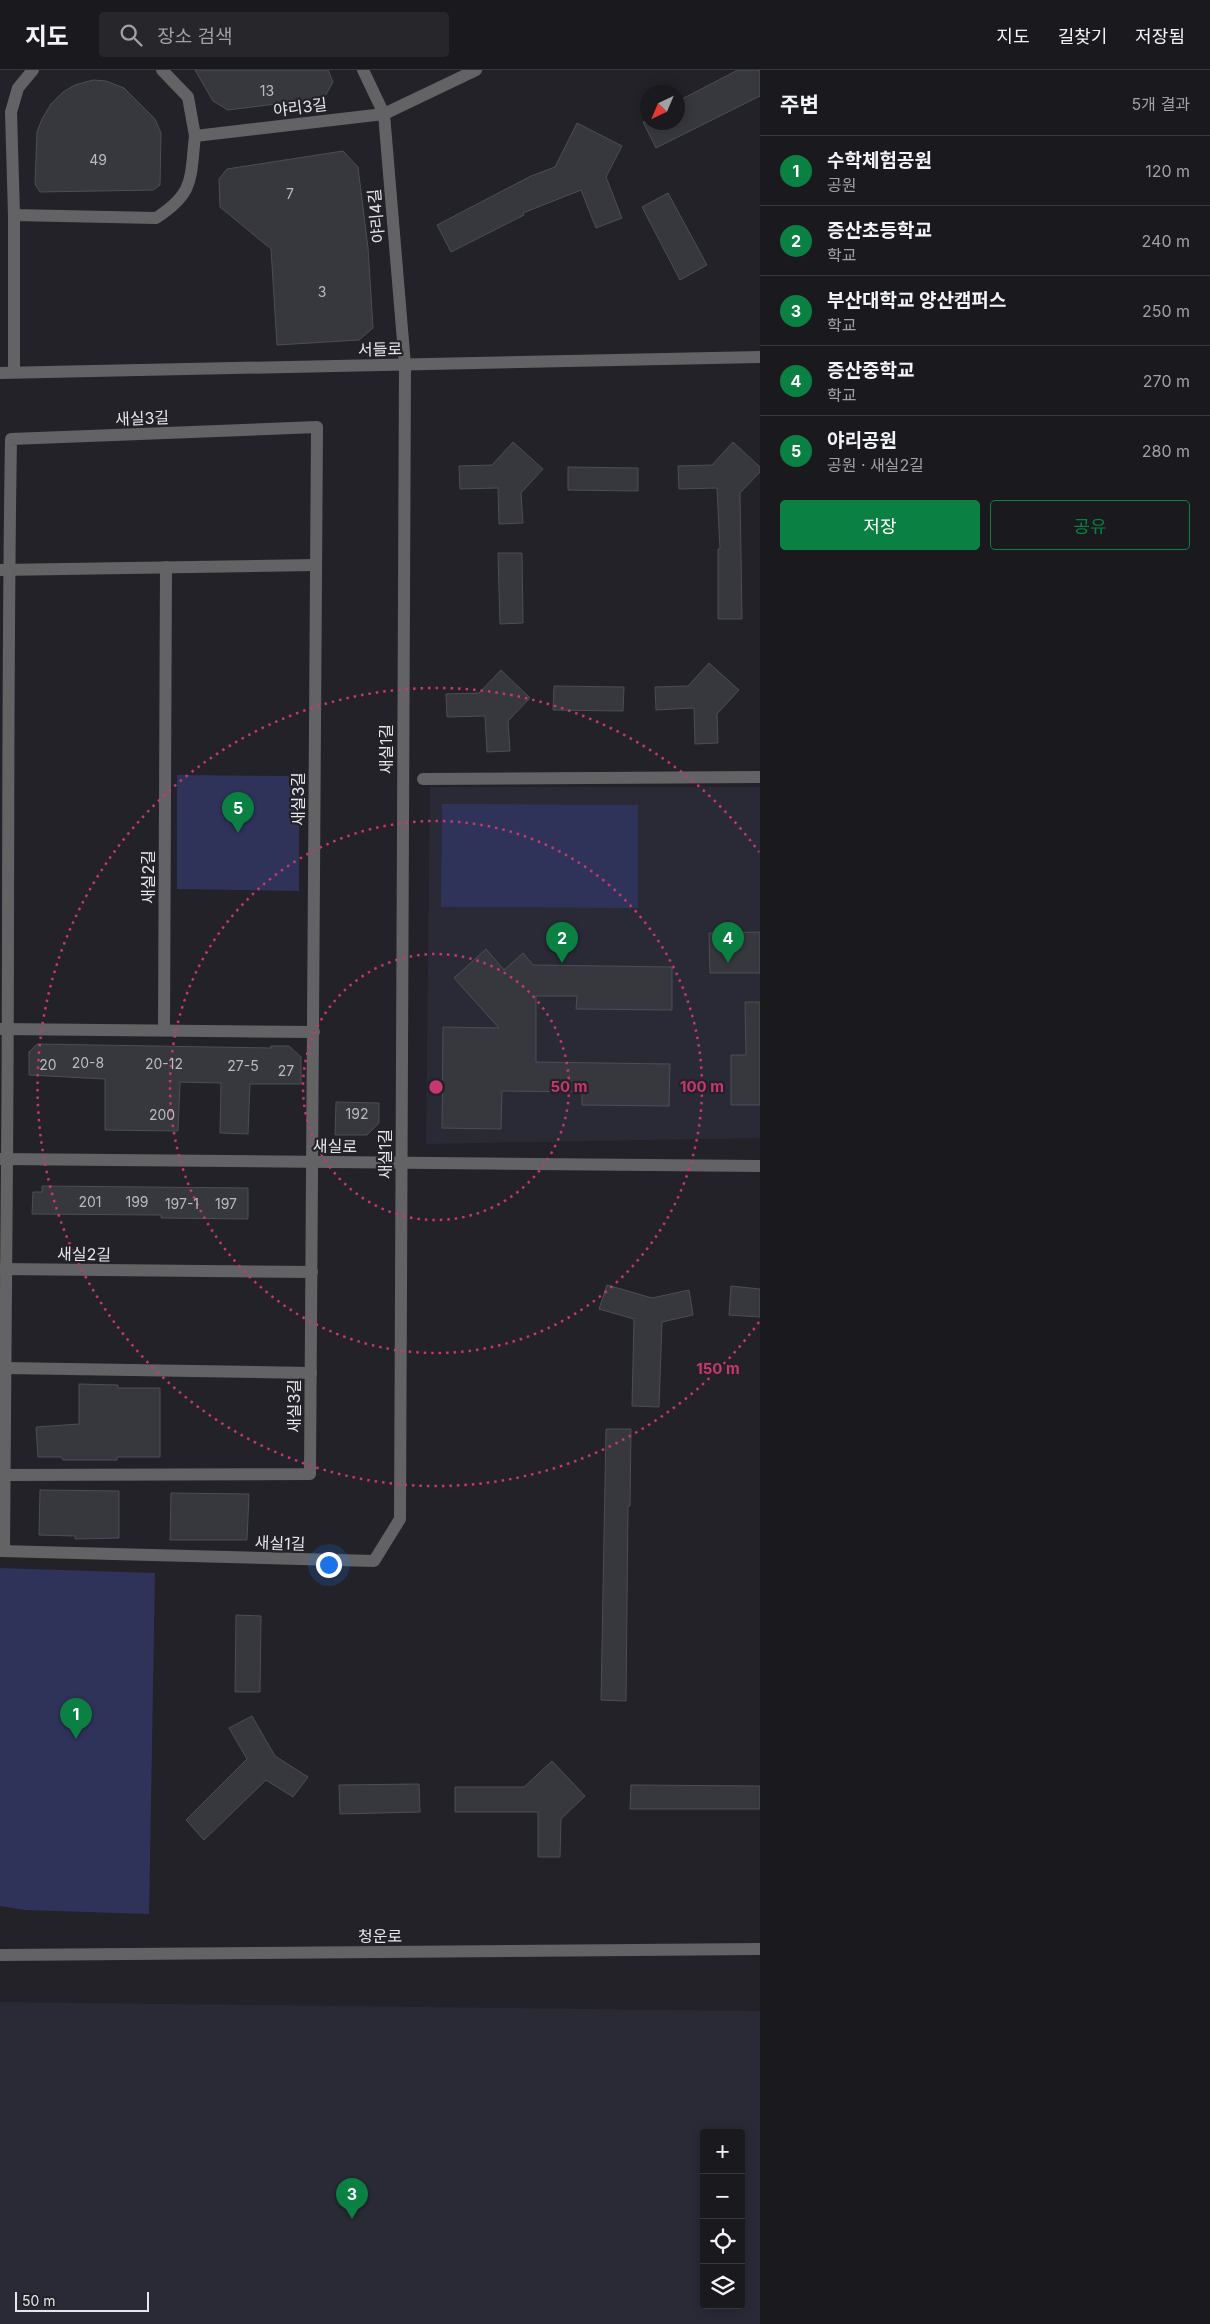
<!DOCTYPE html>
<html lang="ko">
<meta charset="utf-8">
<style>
:root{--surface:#1a1a1e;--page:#27272b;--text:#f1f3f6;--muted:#9fa1a4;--line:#38383c;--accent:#0b8043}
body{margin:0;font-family:Inter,"Noto Sans KR",sans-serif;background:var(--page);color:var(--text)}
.controls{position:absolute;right:15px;bottom:15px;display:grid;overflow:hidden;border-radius:5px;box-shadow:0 2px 12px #0003}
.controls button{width:45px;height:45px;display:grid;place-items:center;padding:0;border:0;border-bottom:1px solid var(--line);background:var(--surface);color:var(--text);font:25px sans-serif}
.compass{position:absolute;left:640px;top:15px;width:45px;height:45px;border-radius:50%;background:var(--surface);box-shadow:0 2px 12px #0003;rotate:224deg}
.scale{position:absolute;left:15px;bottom:12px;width:134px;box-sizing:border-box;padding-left:5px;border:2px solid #e5e6ea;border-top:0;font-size:14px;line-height:18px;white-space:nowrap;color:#e5e6ea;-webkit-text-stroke:4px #222228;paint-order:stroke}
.you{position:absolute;left:328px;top:1494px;width:18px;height:18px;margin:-12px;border:4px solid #fff;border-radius:50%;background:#1a73e8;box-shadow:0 0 0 8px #1a73e833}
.badge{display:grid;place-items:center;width:32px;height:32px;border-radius:50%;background:var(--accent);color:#fff;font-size:16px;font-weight:700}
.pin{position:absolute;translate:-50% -41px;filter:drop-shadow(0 1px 2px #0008)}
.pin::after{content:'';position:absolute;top:26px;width:18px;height:15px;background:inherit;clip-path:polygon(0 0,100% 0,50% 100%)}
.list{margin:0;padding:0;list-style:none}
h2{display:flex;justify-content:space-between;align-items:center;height:65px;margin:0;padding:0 20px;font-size:21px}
h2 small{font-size:16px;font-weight:400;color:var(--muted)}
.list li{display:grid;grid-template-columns:32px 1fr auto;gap:15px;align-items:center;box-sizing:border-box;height:70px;padding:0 20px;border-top:1px solid var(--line)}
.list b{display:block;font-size:19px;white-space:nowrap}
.list p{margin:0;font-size:16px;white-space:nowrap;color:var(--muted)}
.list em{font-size:16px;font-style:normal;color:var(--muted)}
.actions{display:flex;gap:10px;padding:15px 20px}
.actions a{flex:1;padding:11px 0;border:1px solid var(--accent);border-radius:5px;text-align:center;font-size:18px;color:var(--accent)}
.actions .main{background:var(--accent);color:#fff}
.icon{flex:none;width:28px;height:28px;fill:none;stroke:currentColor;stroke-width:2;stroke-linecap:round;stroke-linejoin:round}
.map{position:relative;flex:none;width:760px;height:2254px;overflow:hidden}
header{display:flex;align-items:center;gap:30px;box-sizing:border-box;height:70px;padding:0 25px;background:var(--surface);border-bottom:1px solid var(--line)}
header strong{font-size:24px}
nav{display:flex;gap:28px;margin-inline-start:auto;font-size:18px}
.search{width:350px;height:45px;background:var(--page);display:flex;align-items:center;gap:12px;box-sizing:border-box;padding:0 18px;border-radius:5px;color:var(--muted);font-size:19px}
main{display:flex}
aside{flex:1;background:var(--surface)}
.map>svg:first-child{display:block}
.built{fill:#292a36;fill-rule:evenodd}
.green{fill:#303359}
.building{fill:#37383e;stroke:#4d4e55}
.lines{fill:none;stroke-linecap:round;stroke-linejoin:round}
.pedestrian{stroke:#636366;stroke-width:12}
.minor{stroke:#636366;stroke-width:12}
.tertiary{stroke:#636366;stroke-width:12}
.ring{fill:none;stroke:#c73770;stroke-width:2.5;stroke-dasharray:2.5 5}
.labels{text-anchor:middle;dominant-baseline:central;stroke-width:4.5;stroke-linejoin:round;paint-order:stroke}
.number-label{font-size:14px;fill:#bababf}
.street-label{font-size:16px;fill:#e5e6ea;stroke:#222228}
.centre{fill:#c73770;stroke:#222228;stroke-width:2.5}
.ring-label{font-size:15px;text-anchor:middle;font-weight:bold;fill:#c73770;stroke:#222228;stroke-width:4.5;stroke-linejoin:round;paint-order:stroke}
</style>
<header>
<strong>지도</strong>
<div class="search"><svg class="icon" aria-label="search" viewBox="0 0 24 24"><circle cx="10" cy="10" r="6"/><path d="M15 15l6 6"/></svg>장소 검색</div>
<nav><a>지도</a><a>길찾기</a><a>저장됨</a></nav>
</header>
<main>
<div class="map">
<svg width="760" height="2254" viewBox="0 0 760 2254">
<rect width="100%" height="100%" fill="#222228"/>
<!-- built -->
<g class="built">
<polygon points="430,717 760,717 760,1068 426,1074"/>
<path d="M 0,1932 L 760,1941 L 760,2254 L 0,2254 ZM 704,2063 L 741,2063 L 741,2235 L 704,2235 Z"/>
</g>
<!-- green -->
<g class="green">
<polygon points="177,705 299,706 299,821 177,819"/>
<polygon points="442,734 638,735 638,838 441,837"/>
<polygon points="0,1498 155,1503 149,1844 25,1840 0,1836"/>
</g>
<!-- building -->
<g class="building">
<polygon points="195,0 328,0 333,12 324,28 228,40 213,31"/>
<polygon points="738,0 760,0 760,26 656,78 643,52 678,52 678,31"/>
<polygon points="93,10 106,11 124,18 155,49 161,63 160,115 153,120 40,122 35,114 37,62 42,49 51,34 63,22 75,15"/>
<polygon points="577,53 622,76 606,107 622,148 596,158 581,120 523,143 524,145 451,182 437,155 531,106 555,97"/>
<polygon points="343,81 358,97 368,178 373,258 359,270 277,275 271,179 220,137 219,109 227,99"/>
<polygon points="668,123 707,195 680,210 642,137"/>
<polygon points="513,372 543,399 521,423 523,453 499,454 498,418 460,419 459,396 492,395"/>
<polygon points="733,372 760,397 760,402 740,423 742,549 718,549 718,479 720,479 717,418 679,419 678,396 712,395"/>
<polygon points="568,397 638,398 638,421 568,420"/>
<polygon points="498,483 522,483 523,553 500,554"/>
<polygon points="709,593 739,620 717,644 718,673 695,674 694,638 656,640 655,617 688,616"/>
<polygon points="501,600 530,628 508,651 510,681 487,682 485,646 447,647 446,624 479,623"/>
<polygon points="554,616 624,617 623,641 553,640"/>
<polygon points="760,862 760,903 710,903 709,863"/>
<polygon points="486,879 504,900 523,883 533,895 672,897 672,940 576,939 577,926 536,926 536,992 670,994 669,1036 582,1035 582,1022 502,1021 501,1059 442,1058 443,957 499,958 454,908"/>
<polygon points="745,932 760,932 760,1035 731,1035 731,985 746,985"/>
<polygon points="37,974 271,978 271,976 289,976 301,987 301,1014 250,1014 248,1064 220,1063 221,1013 180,1012 178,1061 105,1060 105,1009 29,1005 29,982"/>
<polygon points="336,1032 379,1033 379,1053 367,1065 335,1065"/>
<polygon points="42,1116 248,1118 248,1149 161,1148 161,1145 32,1144 33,1122 42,1122"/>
<polygon points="607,1215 652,1228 689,1220 693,1245 662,1252 659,1337 632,1336 634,1249 599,1239"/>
<polygon points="731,1216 760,1219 760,1247 729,1245"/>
<polygon points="79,1314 118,1315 118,1318 160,1318 160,1387 117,1387 117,1390 63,1390 61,1387 38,1387 36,1357 79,1354"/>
<polygon points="606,1359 631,1359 630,1436 628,1436 626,1631 601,1630"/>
<polygon points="40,1420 119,1421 119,1468 75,1469 75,1466 39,1465"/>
<polygon points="171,1423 249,1424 247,1470 170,1470"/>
<polygon points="236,1545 261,1546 260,1622 235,1622"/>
<polygon points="252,1646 275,1686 308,1707 293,1727 266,1710 204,1770 186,1750 247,1689 229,1658"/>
<polygon points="552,1691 585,1726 561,1749 560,1787 538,1787 538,1742 455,1742 455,1717 524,1717"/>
<polygon points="419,1714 420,1742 340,1744 339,1715"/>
<polygon points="631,1715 760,1716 760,1739 630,1739"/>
</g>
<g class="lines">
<!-- pedestrian -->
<polyline class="pedestrian" points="423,709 760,707"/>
<!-- minor -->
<g class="minor">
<polyline points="162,0 188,27 195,66 384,44 476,0"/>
<path d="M 14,145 L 156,148 C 195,123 190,109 195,66"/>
<polyline points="14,302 14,145 11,42 18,18 33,0"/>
<polyline points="0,303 760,287"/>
<polyline points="0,500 316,495"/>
<polyline points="0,959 314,962"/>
<polyline points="164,960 166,497"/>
<polyline points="0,1089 760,1096"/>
<polyline points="0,1199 312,1202"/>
<polyline points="5,1298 311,1303"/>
<path d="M 4,1405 L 310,1404 L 317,357 L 11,369 C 7,609 9,850 7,1090 C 6,1221 4,1351 4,1481"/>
<polyline points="0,1481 374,1491 400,1449 405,295 384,44 363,0"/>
</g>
<!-- tertiary -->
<polyline class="tertiary" points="0,1885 760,1879"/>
</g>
<!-- distance rings -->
<g class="ring">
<circle cx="436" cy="1017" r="133"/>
<circle cx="436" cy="1017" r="266"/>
<path d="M759 1252A399 399 0 1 1 759 782"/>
</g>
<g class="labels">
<!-- number labels -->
<g class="number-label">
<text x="267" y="20">13</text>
<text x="98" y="89">49</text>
<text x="290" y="123">7</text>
<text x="322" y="221">3</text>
<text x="88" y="992">20-8</text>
<text x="164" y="993">20-12</text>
<text x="48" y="994">20</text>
<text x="243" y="995">27-5</text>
<text x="286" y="1000">27</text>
<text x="357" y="1043">192</text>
<text x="162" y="1044">200</text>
<text x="90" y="1131">201</text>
<text x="137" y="1131">199</text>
<text x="182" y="1133">197-1</text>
<text x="226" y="1133">197</text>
</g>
<!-- street labels -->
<g class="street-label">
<text transform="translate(300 37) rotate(-7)">야리3길</text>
<text transform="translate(376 146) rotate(-95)">야리4길</text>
<text transform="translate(380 279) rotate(-1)">서들로</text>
<text transform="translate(142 348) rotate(-2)">새실3길</text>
<text transform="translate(386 679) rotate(-90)">새실1길</text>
<text transform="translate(298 729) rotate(-90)">새실3길</text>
<text transform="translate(148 807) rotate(-90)">새실2길</text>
<text transform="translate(335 1076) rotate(1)">새실로</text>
<text transform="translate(385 1084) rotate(-90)">새실1길</text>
<text transform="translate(84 1184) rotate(1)">새실2길</text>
<text transform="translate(294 1336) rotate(-90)">새실3길</text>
<text transform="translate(280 1473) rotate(2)">새실1길</text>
<text x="380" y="1866">청운로</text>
</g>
</g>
<circle cx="436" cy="1017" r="8" class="centre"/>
<g class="ring-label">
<text x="569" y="1022">50 m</text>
<text x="702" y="1022">100 m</text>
<text x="718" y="1304">150 m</text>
</g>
</svg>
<div class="controls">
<button>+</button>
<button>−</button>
<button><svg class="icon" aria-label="locate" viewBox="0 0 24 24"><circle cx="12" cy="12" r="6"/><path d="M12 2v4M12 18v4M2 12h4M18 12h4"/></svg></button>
<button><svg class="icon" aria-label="layers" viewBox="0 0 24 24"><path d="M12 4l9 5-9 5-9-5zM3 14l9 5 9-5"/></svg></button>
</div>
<svg class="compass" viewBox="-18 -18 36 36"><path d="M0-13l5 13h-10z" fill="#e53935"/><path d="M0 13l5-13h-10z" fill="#9fa1a4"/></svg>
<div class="scale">50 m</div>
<div class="you"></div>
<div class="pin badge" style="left:76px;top:1669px">1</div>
<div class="pin badge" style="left:562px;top:893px">2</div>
<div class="pin badge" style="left:352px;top:2149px">3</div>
<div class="pin badge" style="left:728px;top:893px">4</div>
<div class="pin badge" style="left:238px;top:763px">5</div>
</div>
<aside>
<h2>주변<small>5개 결과</small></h2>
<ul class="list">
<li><span class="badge">1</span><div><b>수학체험공원</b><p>공원</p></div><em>120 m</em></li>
<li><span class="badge">2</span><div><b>증산초등학교</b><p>학교</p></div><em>240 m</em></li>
<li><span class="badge">3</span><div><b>부산대학교 양산캠퍼스</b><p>학교</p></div><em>250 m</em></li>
<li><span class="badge">4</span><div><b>증산중학교</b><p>학교</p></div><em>270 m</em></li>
<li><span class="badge">5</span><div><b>야리공원</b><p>공원 · 새실2길</p></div><em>280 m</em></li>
</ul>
<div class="actions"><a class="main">저장</a><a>공유</a></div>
</aside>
</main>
